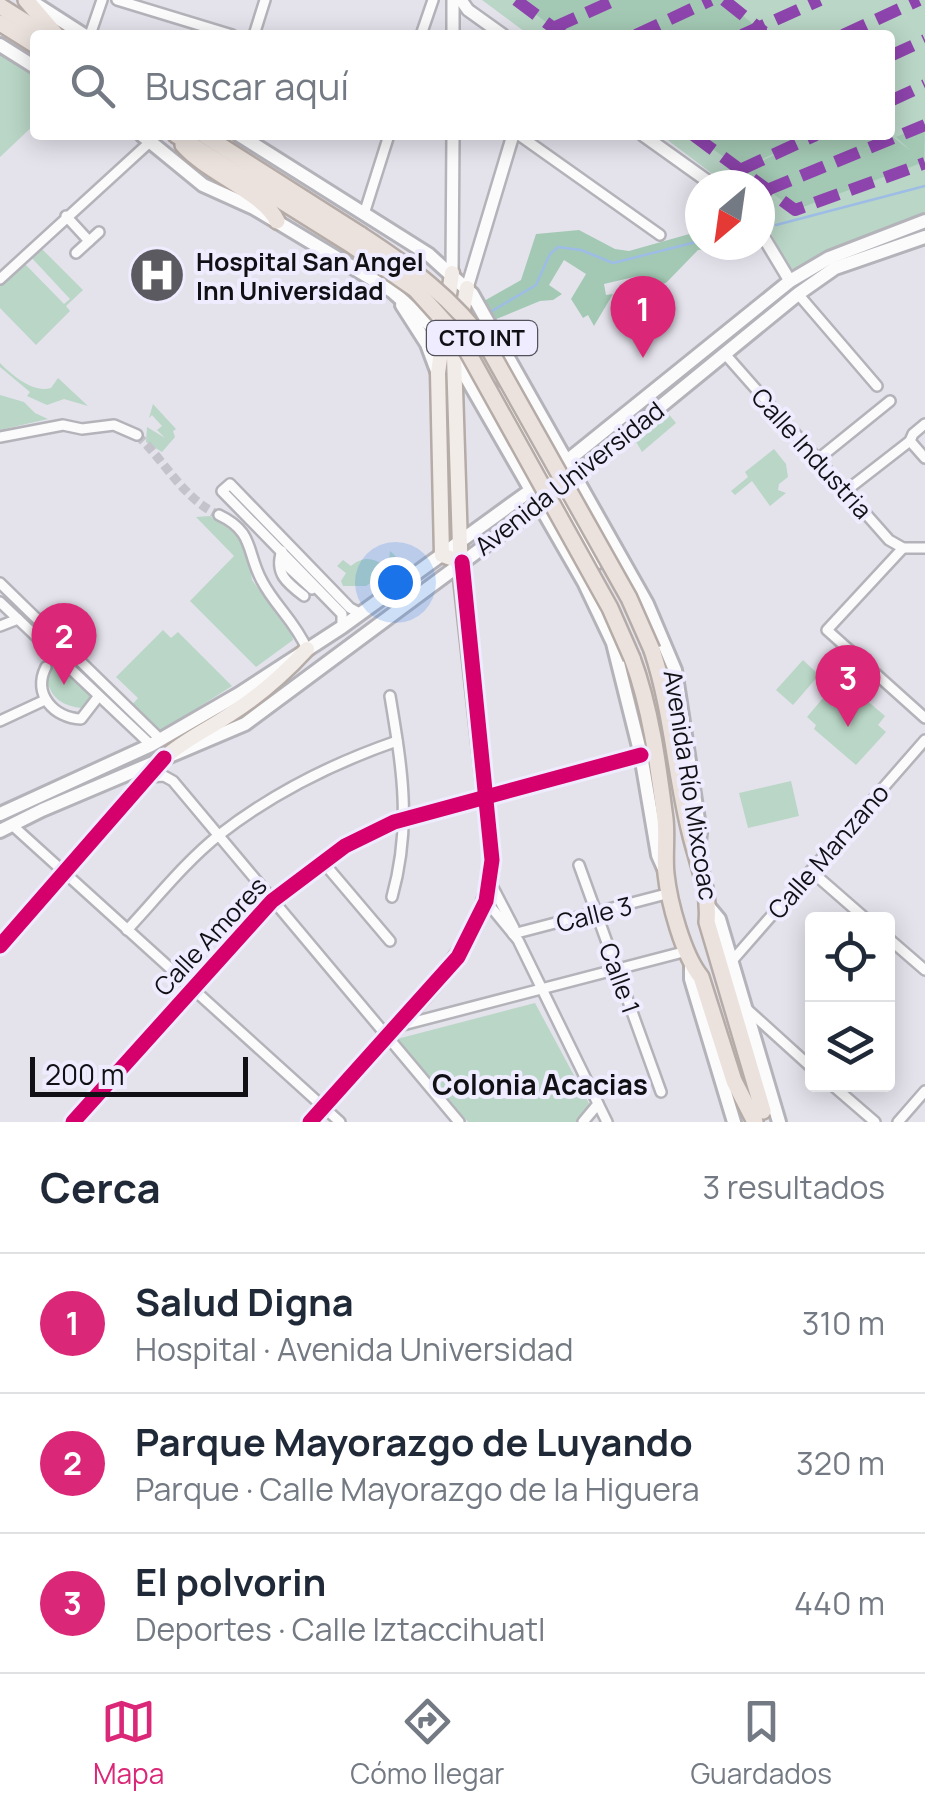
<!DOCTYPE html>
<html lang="es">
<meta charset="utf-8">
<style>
:root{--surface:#fff;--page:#f2f2f3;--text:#1f2937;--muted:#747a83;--line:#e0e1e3;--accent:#db2777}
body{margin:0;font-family:Manrope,sans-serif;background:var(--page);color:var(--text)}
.controls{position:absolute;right:30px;bottom:30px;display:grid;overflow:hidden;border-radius:10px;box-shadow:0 5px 25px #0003}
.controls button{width:90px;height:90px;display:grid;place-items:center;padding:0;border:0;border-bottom:2px solid var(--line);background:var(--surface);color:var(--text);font:50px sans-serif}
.compass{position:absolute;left:685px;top:170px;width:90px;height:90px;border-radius:50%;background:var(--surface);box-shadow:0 5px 25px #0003;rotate:209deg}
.scale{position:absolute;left:30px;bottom:25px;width:218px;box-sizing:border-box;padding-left:10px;border:5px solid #101015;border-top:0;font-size:28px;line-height:35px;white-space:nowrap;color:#101015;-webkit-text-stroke:8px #eeecfe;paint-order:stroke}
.you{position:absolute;left:395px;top:582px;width:35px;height:35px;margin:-25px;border:8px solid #fff;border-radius:50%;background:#1a73e8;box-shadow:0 0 0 15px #1a73e833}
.badge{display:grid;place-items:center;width:65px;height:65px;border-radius:50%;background:var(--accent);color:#fff;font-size:32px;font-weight:700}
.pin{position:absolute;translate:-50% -82px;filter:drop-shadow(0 2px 5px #0008)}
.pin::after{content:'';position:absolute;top:52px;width:35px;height:30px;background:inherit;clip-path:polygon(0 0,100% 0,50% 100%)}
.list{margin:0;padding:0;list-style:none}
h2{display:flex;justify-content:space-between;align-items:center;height:130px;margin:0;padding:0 40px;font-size:42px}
h2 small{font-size:32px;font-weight:400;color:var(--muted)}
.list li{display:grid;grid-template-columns:65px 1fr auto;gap:30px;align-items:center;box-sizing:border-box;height:140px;padding:0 40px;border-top:2px solid var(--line)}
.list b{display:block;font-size:38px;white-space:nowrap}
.list p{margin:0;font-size:32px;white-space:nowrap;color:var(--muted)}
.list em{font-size:32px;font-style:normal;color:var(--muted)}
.icon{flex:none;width:55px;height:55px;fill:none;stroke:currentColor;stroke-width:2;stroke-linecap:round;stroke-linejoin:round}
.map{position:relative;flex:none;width:925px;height:1122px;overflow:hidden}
.search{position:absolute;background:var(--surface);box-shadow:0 5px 25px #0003;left:30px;right:30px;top:30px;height:110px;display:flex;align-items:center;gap:25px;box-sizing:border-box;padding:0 35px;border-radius:10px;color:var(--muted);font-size:38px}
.sheet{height:550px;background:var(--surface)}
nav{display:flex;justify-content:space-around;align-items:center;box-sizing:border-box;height:140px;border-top:2px solid var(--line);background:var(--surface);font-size:28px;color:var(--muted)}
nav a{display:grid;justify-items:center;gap:5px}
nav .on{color:var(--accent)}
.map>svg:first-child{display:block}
.green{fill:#b9d6c6}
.forest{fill:#a3c9b4}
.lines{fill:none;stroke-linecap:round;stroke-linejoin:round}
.stream{stroke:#9dbce6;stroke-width:2.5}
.minor-tunnel{stroke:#c4c3cc;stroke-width:9;stroke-dasharray:9 4.5;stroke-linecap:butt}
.minor-casing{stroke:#b4b3ba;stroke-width:14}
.tertiary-casing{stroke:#b4b3ba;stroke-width:16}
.secondary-casing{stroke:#b4b3ba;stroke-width:18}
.primary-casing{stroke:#b5aba7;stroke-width:19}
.motorway-casing{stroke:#b5aba7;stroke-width:20}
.minor{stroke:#fbfbfc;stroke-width:9}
.tertiary{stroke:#fbfbfc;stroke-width:11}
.secondary{stroke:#fbfbfc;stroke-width:12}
.primary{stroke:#f2ece9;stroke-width:14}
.motorway{stroke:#ebe2dd;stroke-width:15}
.motorway-bridge-casing{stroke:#b5aba7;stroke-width:20;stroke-linecap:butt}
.motorway-bridge{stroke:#ebe2dd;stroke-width:15}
.quiet{stroke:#8e44ad;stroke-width:12;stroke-dasharray:25 12;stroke-linecap:butt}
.cycleway-casing{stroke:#eeecfe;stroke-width:21}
.cycleway{stroke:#d6006c;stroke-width:15}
.labels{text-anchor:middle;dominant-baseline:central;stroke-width:8;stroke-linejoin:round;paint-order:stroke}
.shield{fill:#eeecfe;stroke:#53525b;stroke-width:2.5}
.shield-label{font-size:22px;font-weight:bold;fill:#101015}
.poi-label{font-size:25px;font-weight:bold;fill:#101015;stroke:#eeecfe;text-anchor:start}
.street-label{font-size:25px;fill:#101015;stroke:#eeecfe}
.neighbourhood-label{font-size:28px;font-weight:bold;fill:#101015;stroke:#eeecfe}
</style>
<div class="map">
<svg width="925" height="1122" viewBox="0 0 925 1122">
<rect width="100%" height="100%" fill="#e4e3ec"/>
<!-- green -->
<g class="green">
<polygon points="482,0 925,0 925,213 846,243 790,272 760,210 760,185 727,185 661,135 890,135 890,35 529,35"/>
<polygon points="0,52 35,74 35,124 0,157"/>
<polygon points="40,247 83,290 66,306 70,311 36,345 0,308 0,286 24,263 64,304 70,299 30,256"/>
<path d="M 0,363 C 13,376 33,393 51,388 L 58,378 L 88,406 L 64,399 L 47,405 L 27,396 L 30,392 L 0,367 Z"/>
<polygon points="0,395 24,402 35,413 48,419 0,430"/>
<polygon points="153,404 176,429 173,431 175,437 162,452 146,442 147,427 165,438 157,430 162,426 152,415 149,418"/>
<polygon points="666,411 676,423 642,452 634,438"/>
<polygon points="774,449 786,464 788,477 779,484 778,490 786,493 770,506 752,481 735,495 731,491 748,477 745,472"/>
<polygon points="210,516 241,537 248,552 252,580 292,635 293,640 256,667 190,601 234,556 196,517"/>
<path d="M 390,551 L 402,562 L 366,586 L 343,586 L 341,581 L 346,573 L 337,566 L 343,560 L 351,566 C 365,555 375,558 388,569 Z"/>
<polygon points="163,630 171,638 178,632 232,686 158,733 131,706 138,698 116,677"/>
<polygon points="803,660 819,675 793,705 776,690"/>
<path d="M 57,663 L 93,697 L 84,708 C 61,707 48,696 46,673 Z"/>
<polygon points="843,675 853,684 851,687 885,716 878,725 886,732 856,765 814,729 816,725 807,717 823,698 833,707 835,704 826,694"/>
<polygon points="791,781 799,816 748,828 739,793"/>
<polygon points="535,1003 591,1107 577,1122 468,1122 397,1039"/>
</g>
<!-- forest -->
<g class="forest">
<polygon points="517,0 724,0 766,35 563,35"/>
<polygon points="925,125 924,162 795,210 742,171 804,140 740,169 694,135 890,134 893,137 861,151 894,138 911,151 896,137"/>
<polygon points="579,230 615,249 629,251 700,231 700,245 753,245 698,250 667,282 648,293 642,287 638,276 604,284 606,295 613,294 594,326 588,315 583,318 571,299 586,274 564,260 549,285 562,294 553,300 540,301 494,320 484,301 521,280 536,234"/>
</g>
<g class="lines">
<!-- stream -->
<g class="stream">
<polyline points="776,225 925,186"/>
<polyline points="492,311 536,285 550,254 558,247 581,250 613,263 700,241"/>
</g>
<!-- minor-tunnel -->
<path class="minor-tunnel" d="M 137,435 C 165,461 184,500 219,515"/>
<!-- minor casing -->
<g class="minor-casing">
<g id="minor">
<polyline points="117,0 232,35"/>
<polyline points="90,35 102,0"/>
<polyline points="254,35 265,0"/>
<polyline points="421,35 433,0"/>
<polyline points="519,135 660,235"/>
<polyline points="364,214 389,135"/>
<polyline points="66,216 89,241"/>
<polyline points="76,253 99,232"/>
<polyline points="0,279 151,141"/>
<polyline points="798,294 877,386"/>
<polyline points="725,354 889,540 903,548 925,548"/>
<polyline points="0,437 63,425 82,429 114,425 137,435"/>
<polyline points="910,441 925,458"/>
<polyline points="817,460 890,401"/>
<polyline points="849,492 847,490 910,441 913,434 925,424"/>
<path d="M 219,515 C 255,532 246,552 262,581 C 275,606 294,620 307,649"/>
<polyline points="903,548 827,630 925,718"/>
<path d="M 282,551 C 274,573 287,583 304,596"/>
<polyline points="281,555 286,565 312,589"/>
<polyline points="0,583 161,740"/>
<polyline points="0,602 151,745"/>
<polyline points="0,626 18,619"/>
<polyline points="342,627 342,614 222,491 230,484 350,608 361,614"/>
<path d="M 46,667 C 32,694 54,718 81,719 L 98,697"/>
<path d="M 390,696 C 402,768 412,825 392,897"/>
<polyline points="0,721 45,700"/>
<polyline points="148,777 164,776 173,781 459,1122"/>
<polyline points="12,825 340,1122"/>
<polyline points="323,862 390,941"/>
<polyline points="579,865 661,1092"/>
<polyline points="811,871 866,919"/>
<polyline points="490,882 514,928"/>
<polyline points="486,901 518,940 607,1122"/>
<path d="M 127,930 C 156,899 185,862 219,835 C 273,793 333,763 397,741"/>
<polyline points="513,934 670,893"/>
<polyline points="888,938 925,970"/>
<polyline points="731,962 925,740"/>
<polyline points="748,1010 812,1068"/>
<polyline points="399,1026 687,951"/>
<polyline points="831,1084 875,1122"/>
<polyline points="73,1122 272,901 345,846 394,822 641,755"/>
<polyline points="583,1122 598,1104"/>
<polyline points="898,1122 925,1091"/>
</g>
</g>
<!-- tertiary casing -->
<g class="tertiary-casing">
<g id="tertiary">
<polyline points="453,0 453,35"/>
<polyline points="461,0 468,10 503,35"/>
<polyline points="643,135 713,185"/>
<polyline points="760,231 790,281"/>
<polyline points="452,273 453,135"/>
<polyline points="467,288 513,135"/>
</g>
</g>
<!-- secondary casing -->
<g class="secondary-casing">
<g id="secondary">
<polyline points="31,1 84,35"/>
<polyline points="0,45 35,67"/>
<polyline points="142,135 203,185 254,208 392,291 431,326 454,356 584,582 613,643 641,755 658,855 665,871"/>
<polyline points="239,135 428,254 472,294 647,604 675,670 700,833 698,851"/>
<polyline points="402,305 427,344 437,371"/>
<polyline points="485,385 506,400 598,562"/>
<polyline points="0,814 151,745 239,694 342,627 531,490 790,281 829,258 925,221"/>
<polyline points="0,831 42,810 245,724 540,505 798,294 835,268 925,237"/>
<polyline points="709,907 719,919 779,1122"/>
<polyline points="691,964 691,979 734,1122"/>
</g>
</g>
<!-- primary casing -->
<g class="primary-casing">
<g id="primary">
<polyline points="452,273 438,373 442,555 462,562"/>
<path d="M 0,946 L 164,758 C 184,740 207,730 229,715 C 258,697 284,674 307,649"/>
<path d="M 310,1122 C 336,1094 362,1064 388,1036 C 436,983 488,935 492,860 L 461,578 L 454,356 L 467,288"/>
</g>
</g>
<!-- motorway casing -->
<g class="motorway-casing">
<g id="motorway">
<polyline points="26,0 56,35"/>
<polyline points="0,6 46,35"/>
<polyline points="0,23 35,45"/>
<polyline points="176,135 353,246"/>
<polyline points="204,135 361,235"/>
<path d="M 183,145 C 206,172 264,193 277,221"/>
<path d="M 652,650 C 672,710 675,772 690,832 C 697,862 710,891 707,922 L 763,1111"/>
<path d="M 632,658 C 651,709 658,765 665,819 C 667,838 664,856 666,874 C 669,902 683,955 701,977 L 734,1081 L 755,1122"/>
</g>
</g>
<!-- minor -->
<use href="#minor" class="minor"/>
<!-- tertiary -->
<use href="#tertiary" class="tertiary"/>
<!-- secondary -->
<use href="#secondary" class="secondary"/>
<!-- primary -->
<use href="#primary" class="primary"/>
<!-- motorway -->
<use href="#motorway" class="motorway"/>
<!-- motorway-bridge casing -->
<g class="motorway-bridge-casing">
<g id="motorway-bridge">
<path d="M 361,235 C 410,267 453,298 488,347 L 629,598 L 652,650"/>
<polyline points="353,246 415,289 461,340 610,608 632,658"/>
</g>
</g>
<!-- motorway-bridge -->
<use href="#motorway-bridge" class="motorway-bridge"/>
<!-- quiet -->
<g class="quiet">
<polyline points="516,0 563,35"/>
<polyline points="724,0 764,32"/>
<polyline points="553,28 615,0"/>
<polyline points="636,35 711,0"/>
<polyline points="742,35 820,0"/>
<polyline points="843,35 919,0"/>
<polyline points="890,56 925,40"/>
<polyline points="890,101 925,85"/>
<polyline points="693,135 795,210 925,163"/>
<polyline points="740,170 816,135"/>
<polyline points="767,190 925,125"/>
</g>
<!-- cycleway casing -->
<g class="cycleway-casing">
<g id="cycleway">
<polyline points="0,946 164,758"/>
<polyline points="73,1122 272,901 345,846 394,822 641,755"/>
<polyline points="310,1122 458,957 486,901 492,860 462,562"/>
</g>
</g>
<!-- cycleway -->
<use href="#cycleway" class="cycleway"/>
</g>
<!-- icons -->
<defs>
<g id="hospital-disc" transform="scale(2.875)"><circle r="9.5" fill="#5a5a60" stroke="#eeecfe"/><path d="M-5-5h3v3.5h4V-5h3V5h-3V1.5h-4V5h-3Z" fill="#fff"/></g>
</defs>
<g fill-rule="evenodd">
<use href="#hospital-disc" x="157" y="275"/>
</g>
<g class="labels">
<!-- shield labels -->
<rect class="shield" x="427" y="321" width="110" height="34" rx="8"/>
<g class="shield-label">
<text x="482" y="338">CTO INT</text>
</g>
<!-- poi labels -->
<g class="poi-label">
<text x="196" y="261">Hospital San Angel<tspan x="196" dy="29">Inn Universidad</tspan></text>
</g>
<!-- street labels -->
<g class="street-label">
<text transform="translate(812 453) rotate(48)">Calle Industria</text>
<text transform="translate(569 478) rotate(-38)">Avenida Universidad</text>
<text transform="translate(691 785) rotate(81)">Avenida Río Mixcoac</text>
<text transform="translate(828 851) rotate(-49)">Calle Manzano</text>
<text transform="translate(594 914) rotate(-14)">Calle 3</text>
<text transform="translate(210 936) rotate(-47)">Calle Amores</text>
<text transform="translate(620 978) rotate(70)">Calle 1</text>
</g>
<!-- neighbourhood labels -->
<g class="neighbourhood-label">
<text x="540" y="1084">Colonia Acacias</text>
</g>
</g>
</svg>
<div class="controls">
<button><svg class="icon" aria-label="locate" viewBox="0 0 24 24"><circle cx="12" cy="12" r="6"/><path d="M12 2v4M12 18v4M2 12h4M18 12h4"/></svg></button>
<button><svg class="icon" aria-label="layers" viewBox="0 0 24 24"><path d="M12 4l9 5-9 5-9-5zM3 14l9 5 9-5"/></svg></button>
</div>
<svg class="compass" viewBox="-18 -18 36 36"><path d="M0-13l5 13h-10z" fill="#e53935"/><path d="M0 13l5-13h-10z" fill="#747a83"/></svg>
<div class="scale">200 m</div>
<div class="you"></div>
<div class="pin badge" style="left:643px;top:358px">1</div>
<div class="pin badge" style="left:64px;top:685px">2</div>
<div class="pin badge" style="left:848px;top:727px">3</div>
<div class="search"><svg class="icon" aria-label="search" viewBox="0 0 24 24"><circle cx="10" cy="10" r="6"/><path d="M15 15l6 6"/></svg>Buscar aquí</div>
</div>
<section class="sheet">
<h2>Cerca<small>3 resultados</small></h2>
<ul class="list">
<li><span class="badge">1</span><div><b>Salud Digna</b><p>Hospital · Avenida Universidad</p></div><em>310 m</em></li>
<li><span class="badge">2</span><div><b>Parque Mayorazgo de Luyando</b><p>Parque · Calle Mayorazgo de la Higuera</p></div><em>320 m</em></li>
<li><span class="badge">3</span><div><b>El polvorin</b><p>Deportes · Calle Iztaccihuatl</p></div><em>440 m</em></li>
</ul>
</section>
<nav>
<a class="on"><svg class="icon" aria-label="map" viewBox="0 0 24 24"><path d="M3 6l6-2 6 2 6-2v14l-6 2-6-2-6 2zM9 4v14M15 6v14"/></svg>Mapa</a>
<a><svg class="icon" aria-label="directions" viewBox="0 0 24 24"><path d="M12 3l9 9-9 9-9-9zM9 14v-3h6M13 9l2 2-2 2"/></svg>Cómo llegar</a>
<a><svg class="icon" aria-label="saved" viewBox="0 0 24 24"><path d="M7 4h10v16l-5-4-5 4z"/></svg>Guardados</a>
</nav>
